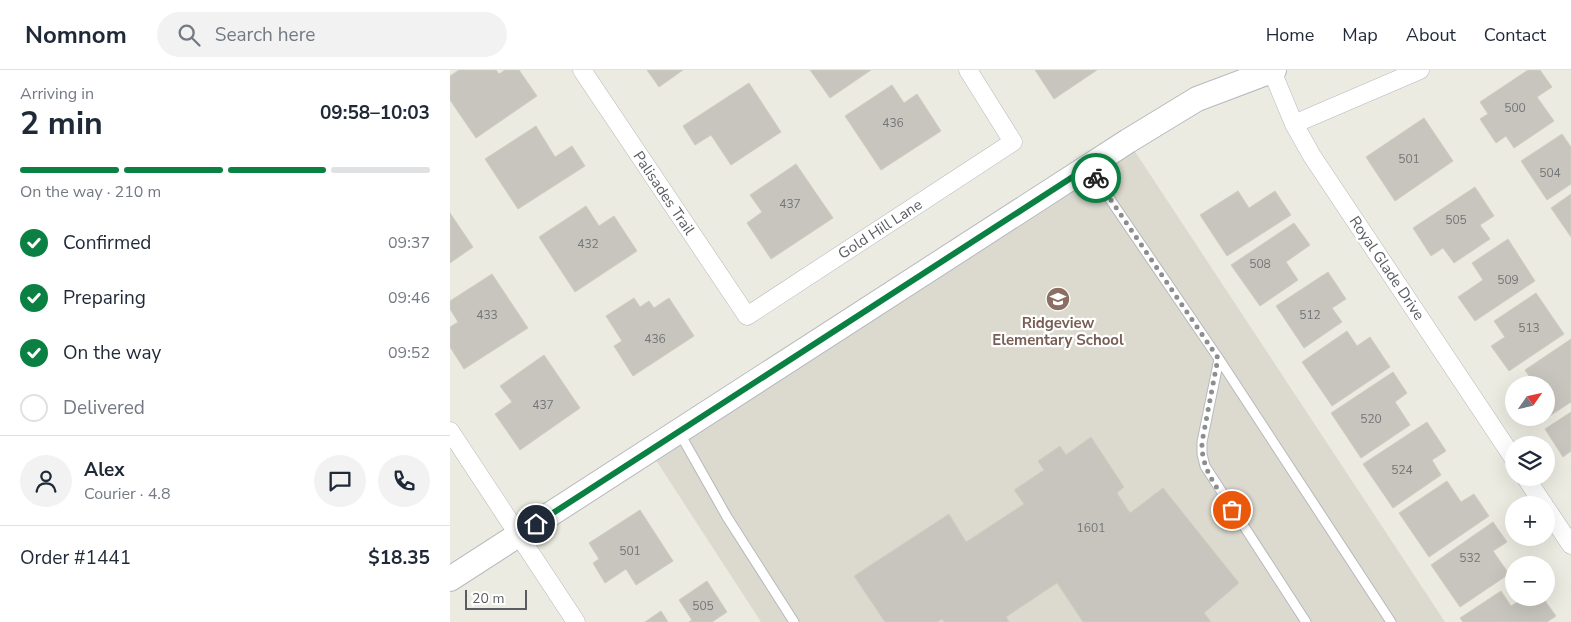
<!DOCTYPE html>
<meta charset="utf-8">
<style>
body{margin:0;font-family:"Nunito Sans",sans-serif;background:#f2f2f3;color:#1f2937;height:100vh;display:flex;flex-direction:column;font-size:19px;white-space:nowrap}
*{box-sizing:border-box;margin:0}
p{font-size:16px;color:#747a83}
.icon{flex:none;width:28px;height:28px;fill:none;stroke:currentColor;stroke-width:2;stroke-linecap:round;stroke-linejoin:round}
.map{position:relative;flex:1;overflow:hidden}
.sheet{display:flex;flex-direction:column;background:#fff;width:450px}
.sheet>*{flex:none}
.needle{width:32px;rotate:56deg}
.tools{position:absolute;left:1055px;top:306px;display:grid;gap:10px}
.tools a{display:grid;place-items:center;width:50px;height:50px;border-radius:50%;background:#fff;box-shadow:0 5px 20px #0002;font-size:25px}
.scale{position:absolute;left:15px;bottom:12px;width:62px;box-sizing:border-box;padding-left:5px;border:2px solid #595c61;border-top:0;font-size:14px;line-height:18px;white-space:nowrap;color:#595c61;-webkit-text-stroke:4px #fff;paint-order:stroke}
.pin{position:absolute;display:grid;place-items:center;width:42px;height:42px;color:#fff;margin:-21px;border:2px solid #fff;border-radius:50%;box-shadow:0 1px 5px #0007}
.courier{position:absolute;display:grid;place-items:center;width:50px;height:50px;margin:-25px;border:4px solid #0b8043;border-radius:50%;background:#fff;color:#222;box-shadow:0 1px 6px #0007}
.overview em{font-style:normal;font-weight:700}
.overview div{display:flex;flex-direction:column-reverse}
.overview{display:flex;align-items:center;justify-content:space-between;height:85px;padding:0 20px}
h1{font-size:32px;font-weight:700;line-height:38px}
.bar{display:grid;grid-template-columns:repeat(4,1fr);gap:8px 5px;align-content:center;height:60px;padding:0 20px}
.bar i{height:6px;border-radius:4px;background:#e0e1e3}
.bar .current{background:#0b8043}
.bar p{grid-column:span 4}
.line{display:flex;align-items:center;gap:12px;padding:0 20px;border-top:1px solid #e0e1e3}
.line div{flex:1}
.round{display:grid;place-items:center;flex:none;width:52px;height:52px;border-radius:26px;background:#f2f2f3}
ol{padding:0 20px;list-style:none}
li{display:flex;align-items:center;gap:15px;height:55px}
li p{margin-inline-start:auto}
li .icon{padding:5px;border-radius:50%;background:#0b8043;color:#fff;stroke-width:4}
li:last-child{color:#747a83}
li i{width:28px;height:28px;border:2px solid #e0e1e3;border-radius:50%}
header{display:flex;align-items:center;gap:30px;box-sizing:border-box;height:70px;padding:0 25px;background:#fff;border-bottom:1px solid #e0e1e3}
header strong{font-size:24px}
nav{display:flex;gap:28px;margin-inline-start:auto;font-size:18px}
.search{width:350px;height:45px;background:#f2f2f3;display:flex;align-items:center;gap:12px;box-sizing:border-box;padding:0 18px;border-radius:28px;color:#747a83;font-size:19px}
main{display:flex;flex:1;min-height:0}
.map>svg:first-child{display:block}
</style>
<header>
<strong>Nomnom</strong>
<div class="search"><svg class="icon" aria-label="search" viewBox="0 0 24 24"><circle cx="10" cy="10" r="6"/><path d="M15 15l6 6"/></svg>Search here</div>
<nav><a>Home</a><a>Map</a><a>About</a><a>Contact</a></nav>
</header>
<main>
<section class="sheet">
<div class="overview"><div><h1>2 min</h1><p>Arriving in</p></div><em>09:58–10:03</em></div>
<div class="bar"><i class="current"></i><i class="current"></i><i class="current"></i><i></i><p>On the way · 210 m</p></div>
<ol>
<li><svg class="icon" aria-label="check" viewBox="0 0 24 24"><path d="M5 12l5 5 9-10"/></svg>Confirmed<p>09:37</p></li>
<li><svg class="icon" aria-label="check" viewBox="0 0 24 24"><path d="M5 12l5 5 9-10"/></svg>Preparing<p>09:46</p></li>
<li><svg class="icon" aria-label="check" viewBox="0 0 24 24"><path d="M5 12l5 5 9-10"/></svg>On the way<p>09:52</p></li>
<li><i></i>Delivered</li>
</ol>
<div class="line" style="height:90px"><a class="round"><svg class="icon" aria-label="person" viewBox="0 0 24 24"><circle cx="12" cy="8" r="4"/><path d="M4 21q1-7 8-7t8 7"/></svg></a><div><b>Alex</b><p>Courier · 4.8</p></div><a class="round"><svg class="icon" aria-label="chat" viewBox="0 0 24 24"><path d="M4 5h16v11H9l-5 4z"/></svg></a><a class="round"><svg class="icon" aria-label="phone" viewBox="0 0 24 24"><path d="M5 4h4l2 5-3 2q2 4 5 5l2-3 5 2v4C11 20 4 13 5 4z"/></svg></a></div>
<div class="line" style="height:65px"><div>Order #1441</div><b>$18.35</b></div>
</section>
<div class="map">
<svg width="1121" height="552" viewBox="0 0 1121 552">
<rect width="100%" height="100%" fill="#ecebe1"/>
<!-- education -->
<path fill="#dcdacf" d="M 678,71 L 995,552 L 311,552 L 200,381 Z"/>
<!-- building -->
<path fill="#c7c5be" stroke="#d0cdbf" d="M 9,0 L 46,0 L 49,4 L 55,0 L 69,0 L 87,26 L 26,68 L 0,30 L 0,6 Z
M 197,0 L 233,0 L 209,17 Z
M 360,0 L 421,0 L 380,28 Z
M 585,0 L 647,0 L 604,29 Z
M 1078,0 L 1090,0 L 1102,17 L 1087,27 L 1104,51 L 1064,78 L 1056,66 L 1046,73 L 1030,49 L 1038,44 L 1030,32 Z
M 299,13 L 331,62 L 281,95 L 261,65 L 245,75 L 233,56 Z
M 442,15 L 454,33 L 467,24 L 491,61 L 431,100 L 395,46 Z
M 974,48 L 1003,91 L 945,131 L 916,87 Z
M 86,56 L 105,87 L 122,76 L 135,96 L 68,139 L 35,89 Z
M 1112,64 L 1121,77 L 1121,114 L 1097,130 L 1071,91 Z
M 346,94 L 383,148 L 321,189 L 297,153 L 312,142 L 300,125 Z
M 1025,117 L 1044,146 L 1030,155 L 1040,169 L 1004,193 L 993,178 L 981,186 L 963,158 Z
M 788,121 L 799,138 L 825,121 L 841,145 L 777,186 L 750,145 Z
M 1121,124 L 1121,167 L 1101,138 Z
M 136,136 L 149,156 L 164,146 L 187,181 L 125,222 L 89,167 Z
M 0,143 L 23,177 L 0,193 Z
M 844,153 L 860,175 L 836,192 L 848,210 L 810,236 L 781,195 Z
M 1058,169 L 1085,211 L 1025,251 L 1008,227 L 1033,210 L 1022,193 Z
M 878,202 L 896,229 L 882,238 L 892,252 L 854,278 L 826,236 Z
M 42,204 L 78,258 L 14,299 L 0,277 L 0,257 L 8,252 L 0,239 L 0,231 Z
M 1086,223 L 1114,264 L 1059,301 L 1041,276 L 1055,267 L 1044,251 Z
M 184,228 L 190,237 L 199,231 L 204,238 L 219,228 L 244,266 L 183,306 L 164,276 L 172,271 L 156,246 Z
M 897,261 L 907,276 L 920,267 L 940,297 L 882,336 L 852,292 Z
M 1121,269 L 1121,332 L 1092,351 L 1089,348 L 1096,348 L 1096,315 L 1085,315 L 1075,300 Z
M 94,285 L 130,338 L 70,380 L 45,344 L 62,332 L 50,316 Z
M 943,302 L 957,323 L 945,332 L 960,355 L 911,388 L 881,343 Z
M 1121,342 L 1121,381 L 1113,387 L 1095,359 Z
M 977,352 L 996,381 L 982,390 L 991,405 L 943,438 L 913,394 Z
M 641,367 L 674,417 L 667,423 L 680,443 L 713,418 L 789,513 L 754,543 L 761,552 L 633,552 L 607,513 L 556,547 L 559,552 L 494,552 L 492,549 L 487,552 L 435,552 L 404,506 L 499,444 L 516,472 L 574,434 L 564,420 L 594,400 L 588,391 L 610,376 L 616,385 Z
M 997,411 L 1011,432 L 1024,424 L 1039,446 L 979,487 L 949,443 Z
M 190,440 L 223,491 L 186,515 L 176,499 L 155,513 L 143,493 L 149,489 L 139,473 Z
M 1043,452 L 1057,472 L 1043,481 L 1059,504 L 1010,537 L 981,495 Z
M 257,511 L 277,542 L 262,552 L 239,552 L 242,550 L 229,530 Z
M 1051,521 L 1061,536 L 1074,528 L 1093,528 L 1106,546 L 1097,552 L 1013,552 L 1010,548 Z
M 211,541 L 218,552 L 195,552 Z"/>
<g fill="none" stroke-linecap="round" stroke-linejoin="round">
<!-- lane casing -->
<g stroke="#b6b8bd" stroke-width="11">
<path id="lane" d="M 638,97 L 769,289 L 941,552
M 769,289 L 752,372 L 752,384 L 755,396 L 856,552
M 229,362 L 277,447 L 344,552"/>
</g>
<!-- street casing -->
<g stroke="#b6b8bd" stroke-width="19">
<path id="street" d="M 132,0 L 297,246 L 563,72 L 518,0
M 822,1 L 844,54 L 862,86 L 1064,389
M 844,54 L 970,0
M 0,361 L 126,552
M 1076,408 L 1094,435
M 1096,438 L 1121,475"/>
</g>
<!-- secondary casing -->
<g stroke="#b6b9bf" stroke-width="26">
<path id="secondary" d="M 0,509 L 678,71 L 747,29 L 824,0"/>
</g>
<!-- lane -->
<use href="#lane" stroke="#fff" stroke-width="9"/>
<!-- street -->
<use href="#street" stroke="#fff" stroke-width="18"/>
<!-- secondary -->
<use href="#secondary" stroke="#fff" stroke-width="24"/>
</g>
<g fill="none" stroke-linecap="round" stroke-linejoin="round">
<!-- done -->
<path stroke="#8c8e8e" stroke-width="5" stroke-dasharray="0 9" d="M 646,108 L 768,288 L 752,372 C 751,400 767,417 782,440"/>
<!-- route -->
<path stroke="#0b8043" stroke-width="6" d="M 86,454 L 638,97 L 646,108"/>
</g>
<!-- icons -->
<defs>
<g id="school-disc" transform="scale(1.25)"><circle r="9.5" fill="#8d6e63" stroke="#fff"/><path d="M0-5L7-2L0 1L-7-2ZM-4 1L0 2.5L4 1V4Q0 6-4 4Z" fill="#fff"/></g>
</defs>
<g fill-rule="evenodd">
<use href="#school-disc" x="608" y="229"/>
</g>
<g text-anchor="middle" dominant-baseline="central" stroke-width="4.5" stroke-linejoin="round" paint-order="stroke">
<!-- number labels -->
<g font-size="12" fill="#747678">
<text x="1065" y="38">500</text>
<text x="443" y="53">436</text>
<text x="959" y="89">501</text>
<text x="1100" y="103">504</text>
<text x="340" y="134">437</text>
<text x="1006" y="150">505</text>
<text x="138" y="174">432</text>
<text x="810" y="194">508</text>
<text x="1058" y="210">509</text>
<text x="37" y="245">433</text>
<text x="860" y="245">512</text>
<text x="1079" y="258">513</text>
<text x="205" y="269">436</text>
<text x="93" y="335">437</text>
<text x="921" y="349">520</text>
<text x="952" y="400">524</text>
<text x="641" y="458">1601</text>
<text x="180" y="481">501</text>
<text x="1020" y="488">532</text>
<text x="253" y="536">505</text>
</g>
<!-- street labels -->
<g font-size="15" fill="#595c61" stroke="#fff">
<text transform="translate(214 123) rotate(56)">Palisades Trail</text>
<text transform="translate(430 159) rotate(-33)">Gold Hill Lane</text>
<text transform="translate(937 198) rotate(56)">Royal Glade Drive</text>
</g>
<!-- education labels -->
<g font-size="15" font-weight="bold" fill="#785e54" stroke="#fff">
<text x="608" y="253">Ridgeview<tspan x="608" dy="17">Elementary School</tspan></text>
</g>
</g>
</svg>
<div class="tools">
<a><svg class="needle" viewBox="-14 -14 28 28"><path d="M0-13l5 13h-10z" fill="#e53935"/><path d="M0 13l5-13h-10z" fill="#747a83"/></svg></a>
<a><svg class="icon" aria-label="layers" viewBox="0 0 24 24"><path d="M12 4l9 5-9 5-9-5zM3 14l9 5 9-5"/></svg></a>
<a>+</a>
<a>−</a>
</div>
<div class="scale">20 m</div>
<div class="pin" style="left:782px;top:440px;background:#ea580c"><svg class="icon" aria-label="bag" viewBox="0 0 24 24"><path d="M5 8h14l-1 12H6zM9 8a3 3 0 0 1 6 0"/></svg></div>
<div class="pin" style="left:86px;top:454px;background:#1f2937"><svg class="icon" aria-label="home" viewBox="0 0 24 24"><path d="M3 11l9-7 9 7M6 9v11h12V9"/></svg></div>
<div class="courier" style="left:646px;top:108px"><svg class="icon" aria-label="bike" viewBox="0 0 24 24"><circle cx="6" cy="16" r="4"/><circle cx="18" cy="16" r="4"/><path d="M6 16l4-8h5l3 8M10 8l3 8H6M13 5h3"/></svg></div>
</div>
</main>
